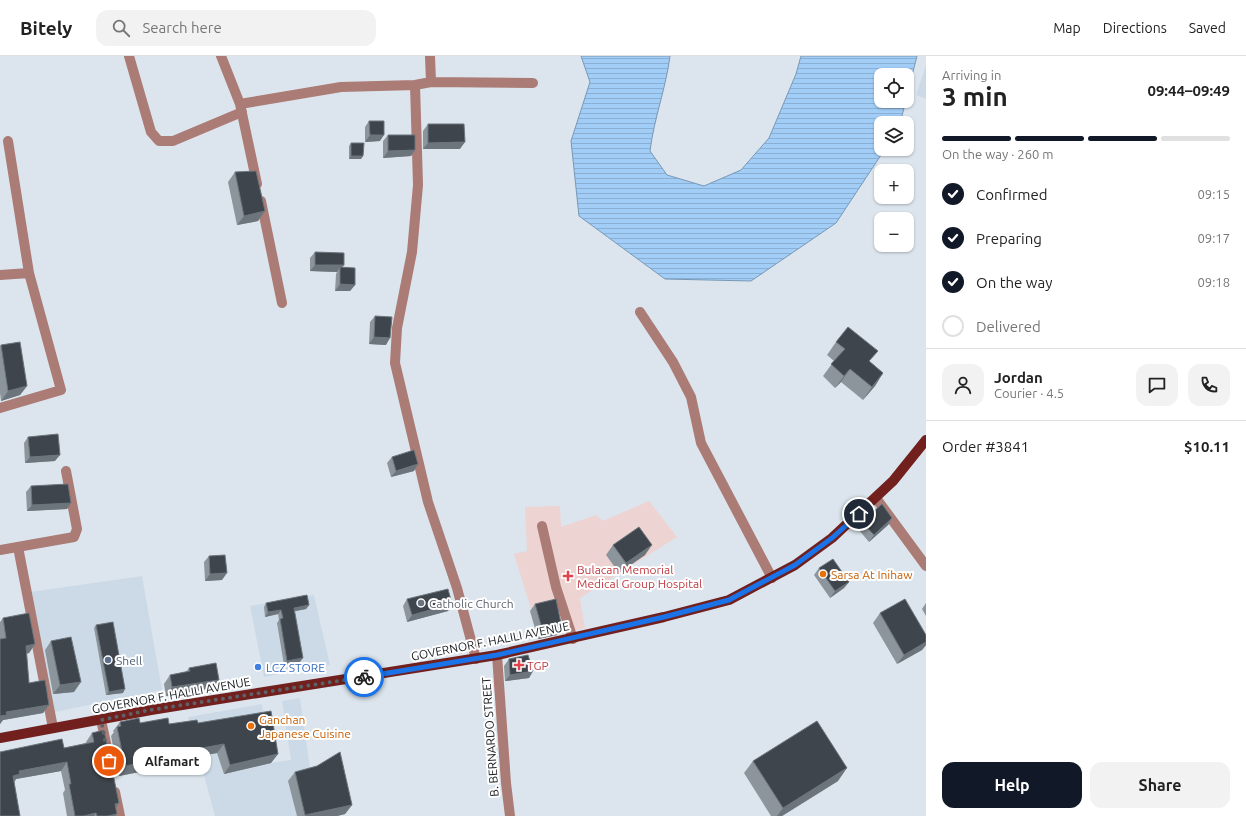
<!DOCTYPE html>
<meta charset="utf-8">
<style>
body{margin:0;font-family:Ubuntu,sans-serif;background:#f2f2f2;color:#222;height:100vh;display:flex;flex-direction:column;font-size:15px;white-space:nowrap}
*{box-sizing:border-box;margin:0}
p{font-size:13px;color:#767676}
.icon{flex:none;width:22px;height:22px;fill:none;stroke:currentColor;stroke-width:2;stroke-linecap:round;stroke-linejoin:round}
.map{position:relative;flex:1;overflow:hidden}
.side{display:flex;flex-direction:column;background:#fff;width:320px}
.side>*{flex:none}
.fabs{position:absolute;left:874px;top:12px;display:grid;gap:8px}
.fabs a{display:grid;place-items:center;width:40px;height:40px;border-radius:8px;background:#fff;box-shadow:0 1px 3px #0004;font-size:20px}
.pin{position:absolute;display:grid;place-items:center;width:34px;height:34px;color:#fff;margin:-17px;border:2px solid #fff;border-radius:50%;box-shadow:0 1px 4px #0007}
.courier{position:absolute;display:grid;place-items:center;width:40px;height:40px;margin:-20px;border:3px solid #1a73e8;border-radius:50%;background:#fff;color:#222;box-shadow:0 1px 5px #0007}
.bubble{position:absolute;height:28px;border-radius:12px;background:#fff;box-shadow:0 1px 3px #0004;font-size:13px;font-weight:600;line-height:28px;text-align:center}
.head em{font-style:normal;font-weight:600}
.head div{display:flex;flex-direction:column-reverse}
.head{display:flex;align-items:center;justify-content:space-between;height:68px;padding:0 16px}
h1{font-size:26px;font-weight:600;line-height:30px}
.bar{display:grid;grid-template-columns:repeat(4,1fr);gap:6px 4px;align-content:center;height:48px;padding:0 16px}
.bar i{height:5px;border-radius:3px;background:#e0e0e0}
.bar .selected{background:#111827}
.bar p{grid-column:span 4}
.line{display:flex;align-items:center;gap:10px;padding:0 16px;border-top:1px solid #e0e0e0}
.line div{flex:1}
.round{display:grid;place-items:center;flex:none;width:42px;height:42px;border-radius:12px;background:#f2f2f2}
ol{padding:0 16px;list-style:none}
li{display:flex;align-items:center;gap:12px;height:44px}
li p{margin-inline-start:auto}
li .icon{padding:4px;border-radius:50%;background:#111827;color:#fff;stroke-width:4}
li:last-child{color:#767676}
li i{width:22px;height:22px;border:2px solid #e0e0e0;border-radius:50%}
.action{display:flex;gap:8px;margin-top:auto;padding:8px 16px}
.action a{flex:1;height:46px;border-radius:12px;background:#111827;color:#fff;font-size:16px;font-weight:600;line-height:46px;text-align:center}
.action a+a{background:#f2f2f2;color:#222}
header{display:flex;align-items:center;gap:24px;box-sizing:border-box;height:56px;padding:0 20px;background:#fff;border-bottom:1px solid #e0e0e0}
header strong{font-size:19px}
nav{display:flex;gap:22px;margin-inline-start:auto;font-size:14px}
.search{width:280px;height:36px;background:#f2f2f2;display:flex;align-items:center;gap:10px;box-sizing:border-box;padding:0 14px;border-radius:12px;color:#767676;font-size:15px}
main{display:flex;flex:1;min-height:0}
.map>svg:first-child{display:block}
</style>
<header>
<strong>Bitely</strong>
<div class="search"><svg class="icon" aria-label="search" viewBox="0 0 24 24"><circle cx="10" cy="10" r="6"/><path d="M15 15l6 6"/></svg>Search here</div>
<nav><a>Map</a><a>Directions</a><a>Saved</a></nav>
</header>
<main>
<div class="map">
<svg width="926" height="760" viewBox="0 0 926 760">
<defs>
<pattern id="water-rules" width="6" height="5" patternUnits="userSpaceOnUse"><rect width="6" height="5" fill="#a1cdf7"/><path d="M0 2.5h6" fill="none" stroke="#8aafd3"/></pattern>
</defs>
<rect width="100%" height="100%" fill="#dce5ed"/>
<!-- built -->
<path fill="#ccdae8" d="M 926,9 L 926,43 L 916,39 Z
M 142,520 L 162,634 L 55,656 L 30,536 Z
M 314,539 L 330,609 L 264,621 L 250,550 Z
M 300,642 L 311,719 L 333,706 L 345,758 L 337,760 L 215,760 L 188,661 L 262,648 L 271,707 L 291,704 L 282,645 Z"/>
<!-- medical -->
<path fill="#edd3d1" d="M 649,445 L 677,481 L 580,542 L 585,572 L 557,579 L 551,549 L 531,553 L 514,498 L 527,495 L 525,451 L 560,450 L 561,471 L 596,459 L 603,465 Z"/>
<!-- water -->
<path fill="url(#water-rules)" stroke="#7898b6" d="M 581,0 L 670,0 C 666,32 654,62 650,95 L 667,119 L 704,130 L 741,114 L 769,82 L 796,18 L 801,0 L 917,0 L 907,39 L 907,19 L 881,19 L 881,45 L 906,45 L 900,67 L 881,67 L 881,93 L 885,93 L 836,167 L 751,225 L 665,223 L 579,160 L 571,85 L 590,26 Z"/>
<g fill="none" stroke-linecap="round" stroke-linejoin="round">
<!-- minor -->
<path stroke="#ab7b75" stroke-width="10" d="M 129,0 L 151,76 L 159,85 L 173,85 L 242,56
M 221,0 L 240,48 L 257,128
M 430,0 L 431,26
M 415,29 L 418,129 L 412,196 L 397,272 L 395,307 L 428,446 L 457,532 L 476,603
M 240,48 L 341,31 L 415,29 L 431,26 L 533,27
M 261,145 L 282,247
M 0,219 L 29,217
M 640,256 L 673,306 L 691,341 L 701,387 L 772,522
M 0,352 L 61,334 L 29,217 L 8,85
M 876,442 L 926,510
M 542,470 L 556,531 L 573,583
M 18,491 L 53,672
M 0,494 L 74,481 L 77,473 L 66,415
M 497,599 L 506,727 L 510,760
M 101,664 L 106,687
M 115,736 L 120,760"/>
<!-- major -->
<path stroke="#71201d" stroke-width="10" d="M 0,682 L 151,654 L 497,599 L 664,561 L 729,544 L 795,509 L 832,482 L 893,425 L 926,384"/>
</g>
<!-- wall -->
<path fill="#8d959c" d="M 369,65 L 380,85 L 365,86 L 365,71 Z
M 428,68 L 460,93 L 423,93 L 423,75 Z
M 388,79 L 415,94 L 411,100 L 383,102 L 383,85 Z
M 351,87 L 363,100 L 361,103 L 349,103 L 349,90 Z
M 235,116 L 265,155 L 258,165 L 237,169 L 228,126 Z
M 315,196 L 342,211 L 355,229 L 350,235 L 335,235 L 336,218 L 337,216 L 310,215 L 310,202 Z
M 375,260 L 386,289 L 369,288 L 370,266 Z
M 836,286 L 870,306 L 883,317 L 875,330 L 863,344 L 841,326 L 835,332 L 823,320 L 834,305 L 827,299 Z
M 1,289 L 27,330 L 20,339 L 1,345 L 0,337 L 0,290 Z
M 28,381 L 55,405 L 25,407 L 24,387 Z
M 392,401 L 414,415 L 391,421 L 387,407 Z
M 31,430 L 71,447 L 67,453 L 27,455 L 26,436 Z
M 892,462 L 888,469 L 869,486 L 858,473 L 862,466 Z
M 613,489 L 645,499 L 619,517 L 606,499 Z
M 209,500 L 222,524 L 205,525 L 204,506 Z
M 819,512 L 849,526 L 844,532 L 830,542 L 814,519 Z
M 407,543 L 452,548 L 448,555 L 407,566 L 403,550 Z
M 266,547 L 309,549 L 306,553 L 294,555 L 300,606 L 284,609 L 277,567 L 279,564 L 278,558 L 265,561 L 264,551 Z
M 926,547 L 926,560 L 922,553 Z
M 535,548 L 557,579 L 538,583 L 530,555 Z
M 880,557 L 926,579 L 926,589 L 922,594 L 897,608 L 873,567 Z
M 3,562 L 35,588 L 29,597 L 26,598 L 29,627 L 49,649 L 43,657 L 3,664 L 0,668 L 0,566 Z
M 96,569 L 123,637 L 106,639 L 94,572 Z
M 51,585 L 74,636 L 53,638 L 45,594 Z
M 509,603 L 533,615 L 529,622 L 505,625 L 504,610 Z
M 189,612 L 213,632 L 166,640 L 164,628 L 170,619 L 186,616 Z
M 120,666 L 140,667 L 169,668 L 198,667 L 278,698 L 271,707 L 224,718 L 217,697 L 178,704 L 175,709 L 119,720 L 111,680 L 114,676 L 113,675 Z
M 92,677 L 115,752 L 117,758 L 115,760 L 67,760 L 63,737 L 65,734 L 61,715 L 16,723 L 14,727 L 0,696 L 64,692 L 86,687 L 86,686 Z
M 753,705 L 838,725 L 782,760 L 771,760 L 744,717 Z
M 295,716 L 352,749 L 345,758 L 337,760 L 297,760 L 288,725 Z"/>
<!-- shaded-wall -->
<path fill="#6d757c" d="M 370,79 L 384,79 L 380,85 L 365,86 Z
M 465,86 L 460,93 L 423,93 L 428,87 Z
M 415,94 L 411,100 L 383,102 L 388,95 Z
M 351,100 L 363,100 L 361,103 L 349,103 Z
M 265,155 L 258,165 L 237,169 L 244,160 Z
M 315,209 L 344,209 L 340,214 L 340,211 L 337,216 L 310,215 Z
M 340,228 L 355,229 L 350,235 L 335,235 Z
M 374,281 L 390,282 L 386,289 L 369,288 Z
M 850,313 L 841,326 L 835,332 L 844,320 Z
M 883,317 L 875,330 L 863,344 L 872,331 Z
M 27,330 L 20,339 L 1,345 L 8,335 Z
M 60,399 L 55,405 L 25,407 L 30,401 Z
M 418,408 L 414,415 L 391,421 L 396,415 Z
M 71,447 L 67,453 L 27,455 L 32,449 Z
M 892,462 L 888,469 L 869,486 L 874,479 Z
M 652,489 L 645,499 L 619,517 L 626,507 Z
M 227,517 L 222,524 L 205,525 L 210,518 Z
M 849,526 L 844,532 L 830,542 L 835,535 Z
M 452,548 L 448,555 L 407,566 L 412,559 Z
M 309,549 L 306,553 L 291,556 L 294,552 Z
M 281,554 L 278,558 L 265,561 L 268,556 Z
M 562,572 L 557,579 L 538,583 L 543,576 Z
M 926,586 L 926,589 L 922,594 L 897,608 L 904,599 Z
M 35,588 L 29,597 L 20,599 L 26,590 Z
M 303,602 L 300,606 L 284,609 L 287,605 Z
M 533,615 L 529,622 L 505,625 L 510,619 Z
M 219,624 L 213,632 L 166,640 L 172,631 Z
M 81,626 L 74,636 L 53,638 L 60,629 Z
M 125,633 L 123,637 L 106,639 L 109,636 Z
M 49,649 L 43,657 L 3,664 L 0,668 L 0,660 L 6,656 Z
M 224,688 L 217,697 L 178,704 L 175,709 L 119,720 L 125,710 L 180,696 Z
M 278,698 L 271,707 L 224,718 L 230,709 Z
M 67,706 L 61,715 L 16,723 L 13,727 L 13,720 L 19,715 Z
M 847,712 L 838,725 L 782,760 L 777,760 L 783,752 Z
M 119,747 L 113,756 L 115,748 Z
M 352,749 L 345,758 L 337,760 L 305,760 L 305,759 Z
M 96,757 L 94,760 L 83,760 Z
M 117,758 L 115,760 L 107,760 Z"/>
<!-- building -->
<path fill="#3e454c" stroke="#6d757c" d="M 369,65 L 384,65 L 384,79 L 370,79 Z
M 428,68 L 464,68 L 465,86 L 428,87 Z
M 388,79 L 415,79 L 415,94 L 388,95 Z
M 351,87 L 364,87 L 363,100 L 351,100 Z
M 256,115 L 265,155 L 244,160 L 235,116 Z
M 315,196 L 344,197 L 344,209 L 315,209 Z
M 340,211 L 355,212 L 355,229 L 340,228 Z
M 375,260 L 392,261 L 390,282 L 374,281 Z
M 848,271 L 878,295 L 869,305 L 883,317 L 872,331 L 850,313 L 844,320 L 831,308 L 845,293 L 836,286 Z
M 20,286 L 27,330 L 8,335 L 1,289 Z
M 58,378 L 60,399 L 30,401 L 28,381 Z
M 414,394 L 418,408 L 396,415 L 392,401 Z
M 68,428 L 71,447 L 32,449 L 31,430 Z
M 882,448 L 892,462 L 874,479 L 862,466 Z
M 639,471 L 652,489 L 626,507 L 613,489 Z
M 225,499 L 227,517 L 210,518 L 209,500 Z
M 833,503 L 849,526 L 835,535 L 819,512 Z
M 448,533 L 452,548 L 412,559 L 407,543 Z
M 307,539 L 309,549 L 294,552 L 303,602 L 287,605 L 280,563 L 283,562 L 281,554 L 268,556 L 266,547 Z
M 556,543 L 562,572 L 543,576 L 535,548 Z
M 905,543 L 926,579 L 926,586 L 904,599 L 880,557 Z
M 29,557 L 35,588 L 26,590 L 29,627 L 45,624 L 49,649 L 6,656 L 7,659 L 0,660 L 0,583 L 6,582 L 3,562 Z
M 113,566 L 125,633 L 109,636 L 96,569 Z
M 71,581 L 81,626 L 60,629 L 51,585 Z
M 528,599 L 533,615 L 510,619 L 509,603 Z
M 216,607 L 219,624 L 172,631 L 170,619 L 190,615 L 189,612 Z
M 271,655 L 278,698 L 230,709 L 224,688 L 180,696 L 181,700 L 125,710 L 117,671 L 121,670 L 120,666 L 139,662 L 140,667 L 168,662 L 169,668 L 197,664 L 198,667 Z
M 817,665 L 847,712 L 783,752 L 753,705 Z
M 104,674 L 119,747 L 115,748 L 117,758 L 107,760 L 97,760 L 96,757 L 83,760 L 75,760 L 69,728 L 71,728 L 67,706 L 19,715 L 20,718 L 13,720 L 20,760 L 0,760 L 0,696 L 62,683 L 64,692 L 94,686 L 92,677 Z
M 340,696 L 352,749 L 305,759 L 295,716 L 317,710 Z"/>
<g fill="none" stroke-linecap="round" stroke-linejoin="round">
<!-- done -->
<path stroke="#5d6267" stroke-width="4" stroke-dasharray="0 7.2" d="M 109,705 L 101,664 L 150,654 L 364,621"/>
<!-- route -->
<path stroke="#1a73e8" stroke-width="5" d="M 364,621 L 497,599 L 664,561 L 729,544 L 795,509 L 832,482 L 859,458"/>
</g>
<!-- markers -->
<g fill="#e8710a" stroke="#fff" stroke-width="1.5">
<circle cx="823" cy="518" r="4"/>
<circle cx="251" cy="670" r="4"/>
</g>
<g fill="#e0444e" stroke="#fff" stroke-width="1.5">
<path d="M566 514h4v4h4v4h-4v4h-4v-4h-4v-4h4z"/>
<path d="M517 603h4v4h4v4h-4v4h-4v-4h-4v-4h4z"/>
</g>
<circle fill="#6b7280" stroke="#fff" stroke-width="1.5" cx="421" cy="547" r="4"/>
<circle fill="#5c6f8a" stroke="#fff" stroke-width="1.5" cx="108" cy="604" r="4"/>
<circle fill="#3f7fe0" stroke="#fff" stroke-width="1.5" cx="258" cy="611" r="4"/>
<g text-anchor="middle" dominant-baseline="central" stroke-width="4" stroke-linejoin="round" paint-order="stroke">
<!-- health labels -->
<g font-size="12" fill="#be3a42" stroke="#fff" text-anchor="start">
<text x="577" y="513">Bulacan Memorial<tspan x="577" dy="14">Medical Group Hospital</tspan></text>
<text x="527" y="609">TGP</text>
</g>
<!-- food labels -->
<g font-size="12" fill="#c56008" stroke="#fff" text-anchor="start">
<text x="831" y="518">Sarsa At Inihaw</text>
<text x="259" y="663">Ganchan<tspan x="259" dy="14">Japanese Cuisine</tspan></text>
</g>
<!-- worship labels -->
<g font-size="12" fill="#5b616d" stroke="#fff" text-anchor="start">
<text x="429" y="547">Catholic Church</text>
</g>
<!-- street labels -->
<g font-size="12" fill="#191c1f" stroke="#fff">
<text transform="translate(490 585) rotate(-11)">GOVERNOR F. HALILI AVENUE</text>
<text transform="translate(171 639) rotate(-10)">GOVERNOR F. HALILI AVENUE</text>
<text transform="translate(490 681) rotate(-94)">B. BERNARDO STREET</text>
</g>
<!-- service labels -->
<g font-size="12" fill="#4e5e75" stroke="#fff" text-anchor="start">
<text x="116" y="604">Shell</text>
</g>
<!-- shop labels -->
<g font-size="12" fill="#366cbe" stroke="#fff" text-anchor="start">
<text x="266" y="611">LCZ STORE</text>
</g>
</g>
</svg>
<div class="fabs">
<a><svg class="icon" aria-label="locate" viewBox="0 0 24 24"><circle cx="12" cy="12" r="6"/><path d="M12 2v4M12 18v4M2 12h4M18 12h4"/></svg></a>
<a><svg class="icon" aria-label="layers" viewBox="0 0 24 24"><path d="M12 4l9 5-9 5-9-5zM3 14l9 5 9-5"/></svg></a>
<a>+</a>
<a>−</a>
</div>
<div class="pin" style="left:109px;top:705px;background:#ea580c"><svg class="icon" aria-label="bag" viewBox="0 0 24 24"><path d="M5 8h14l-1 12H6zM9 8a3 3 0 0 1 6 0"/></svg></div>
<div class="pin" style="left:859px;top:458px;background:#1f2937"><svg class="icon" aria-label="home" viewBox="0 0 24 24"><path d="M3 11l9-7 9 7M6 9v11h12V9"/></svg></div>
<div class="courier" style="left:364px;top:621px"><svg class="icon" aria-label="bike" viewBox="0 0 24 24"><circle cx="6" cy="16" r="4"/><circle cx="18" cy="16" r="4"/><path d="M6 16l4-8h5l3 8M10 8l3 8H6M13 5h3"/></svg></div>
<div class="bubble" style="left:133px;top:691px;width:78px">Alfamart</div>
</div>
<section class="side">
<div class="head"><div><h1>3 min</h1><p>Arriving in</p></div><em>09:44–09:49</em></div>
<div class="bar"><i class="selected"></i><i class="selected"></i><i class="selected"></i><i></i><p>On the way · 260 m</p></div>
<ol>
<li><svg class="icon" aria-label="check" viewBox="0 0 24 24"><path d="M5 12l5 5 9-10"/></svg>Confirmed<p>09:15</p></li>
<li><svg class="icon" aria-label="check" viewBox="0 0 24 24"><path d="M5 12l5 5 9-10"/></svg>Preparing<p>09:17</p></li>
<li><svg class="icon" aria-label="check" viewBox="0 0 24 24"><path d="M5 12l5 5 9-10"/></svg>On the way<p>09:18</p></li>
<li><i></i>Delivered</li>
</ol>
<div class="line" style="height:72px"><a class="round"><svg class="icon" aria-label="person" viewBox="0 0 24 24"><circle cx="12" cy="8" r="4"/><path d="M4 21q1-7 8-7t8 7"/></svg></a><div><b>Jordan</b><p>Courier · 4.5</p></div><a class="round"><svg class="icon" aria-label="chat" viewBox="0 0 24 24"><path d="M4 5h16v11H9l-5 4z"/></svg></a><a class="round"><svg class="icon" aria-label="phone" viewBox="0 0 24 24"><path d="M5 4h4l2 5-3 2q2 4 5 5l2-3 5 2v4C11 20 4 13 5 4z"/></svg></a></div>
<div class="line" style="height:52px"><div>Order #3841</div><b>$10.11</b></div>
<div class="action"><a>Help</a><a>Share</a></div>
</section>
</main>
